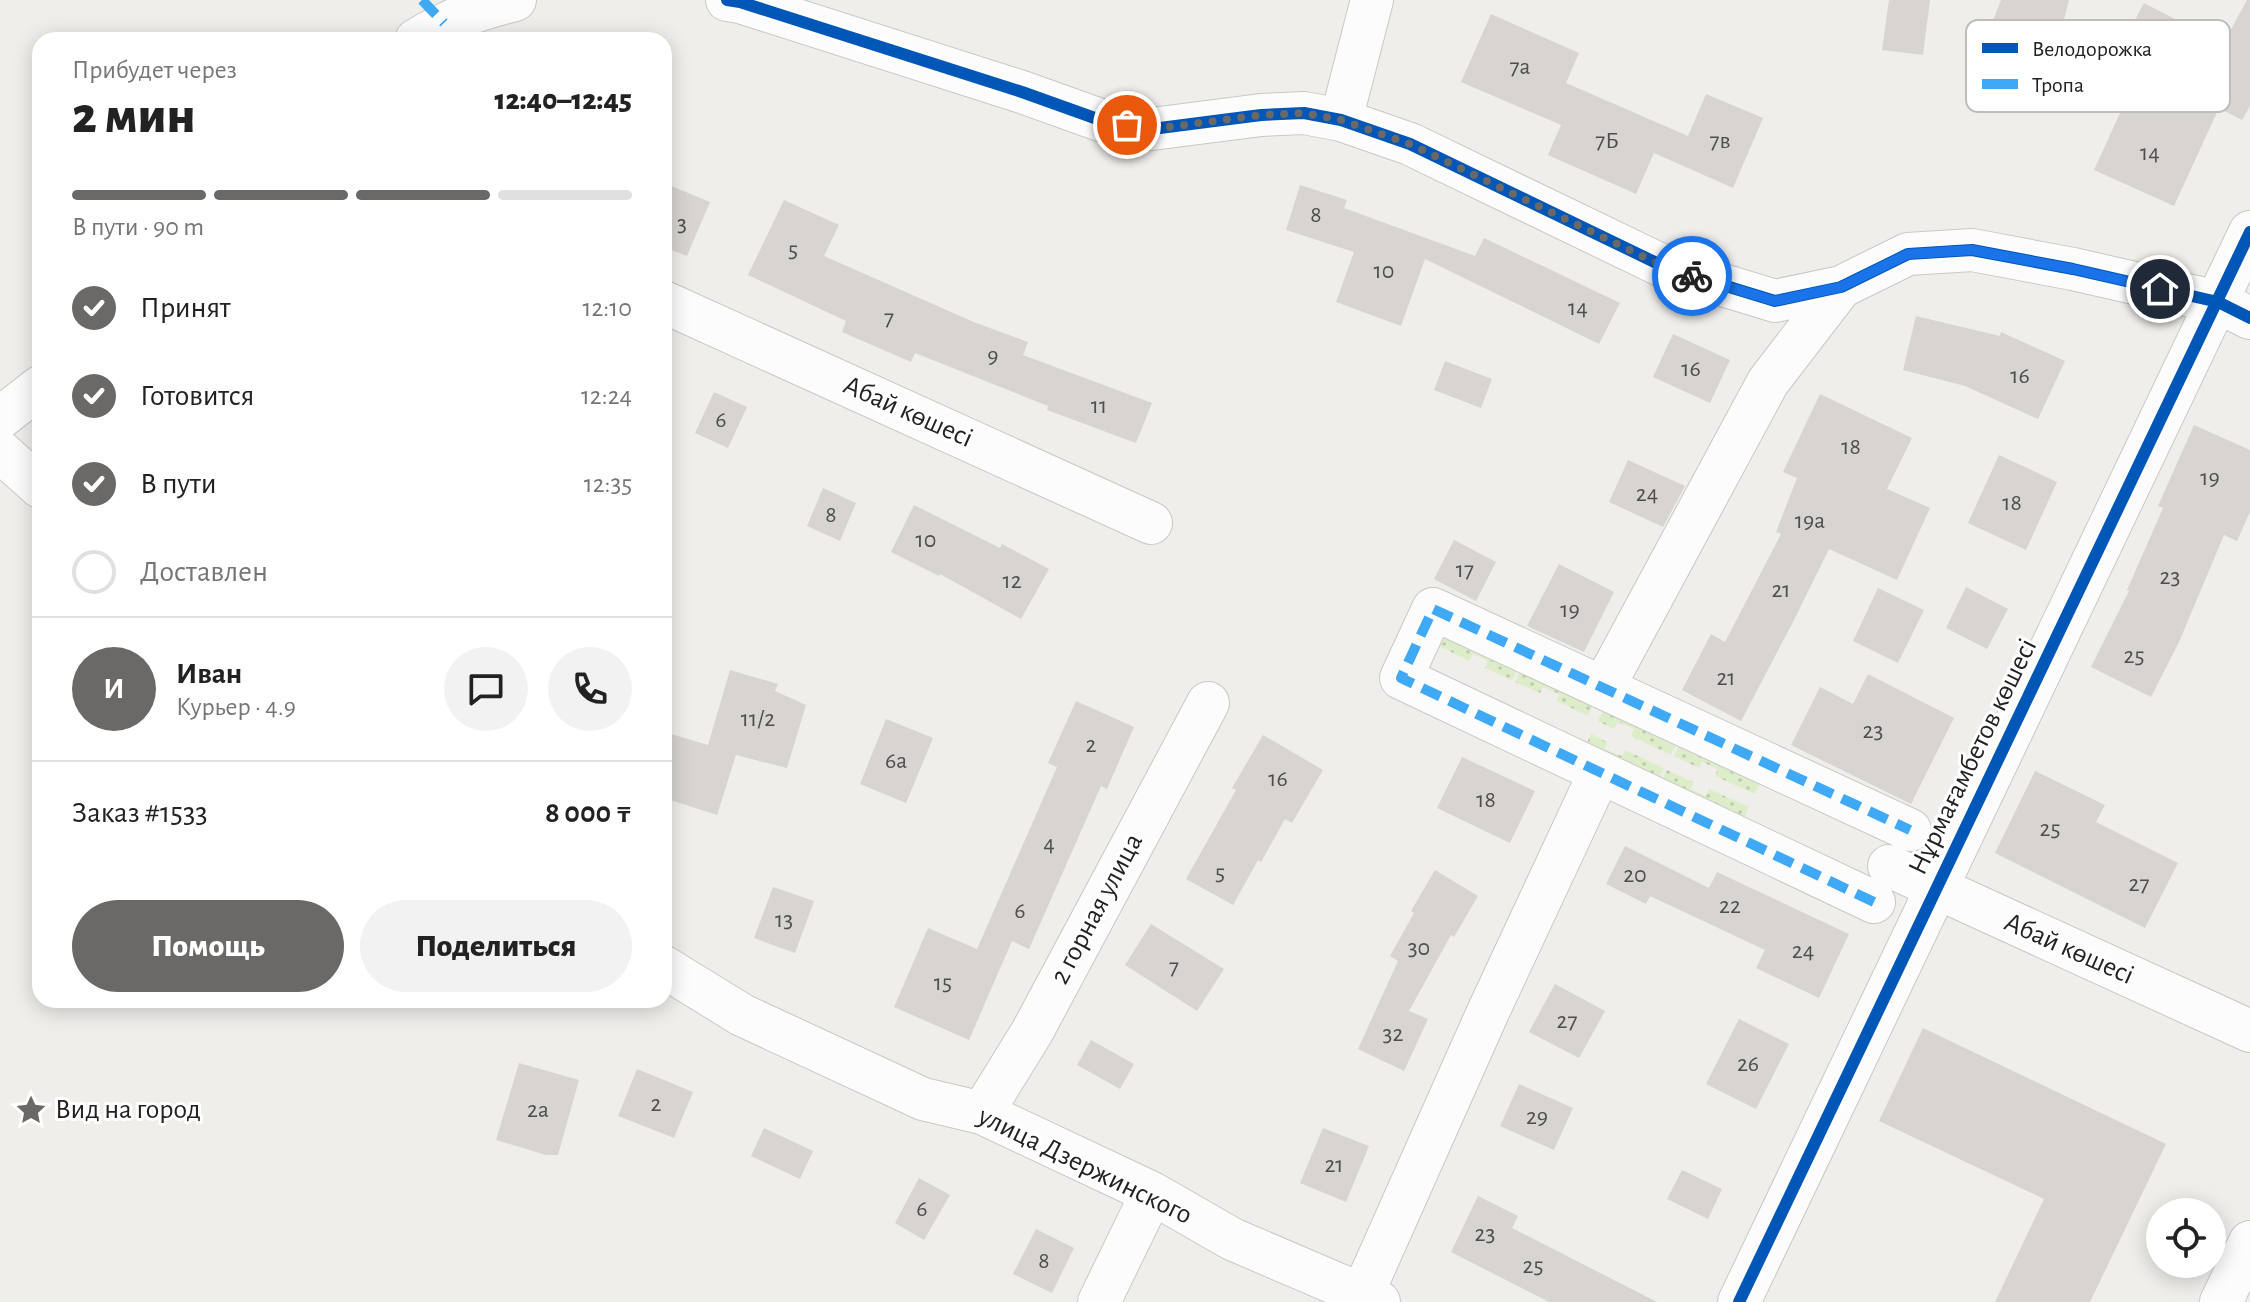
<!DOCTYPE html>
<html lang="ru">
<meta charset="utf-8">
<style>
body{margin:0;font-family:"Alegreya Sans",sans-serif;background:#f2f2f2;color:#222;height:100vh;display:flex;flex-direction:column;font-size:30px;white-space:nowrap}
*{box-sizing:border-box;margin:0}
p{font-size:26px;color:#767676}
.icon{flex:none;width:44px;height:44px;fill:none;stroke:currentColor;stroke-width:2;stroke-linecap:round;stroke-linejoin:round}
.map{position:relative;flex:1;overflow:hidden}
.sheet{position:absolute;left:32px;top:32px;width:640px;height:976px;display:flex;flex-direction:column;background:#fff;border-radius:24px;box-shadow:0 4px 20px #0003}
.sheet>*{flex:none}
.buttons{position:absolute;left:2146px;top:1198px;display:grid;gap:16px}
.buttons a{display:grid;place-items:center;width:80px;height:80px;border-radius:50%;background:#fff;box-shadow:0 4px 20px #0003;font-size:40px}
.pin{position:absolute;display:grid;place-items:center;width:68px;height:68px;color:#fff;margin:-34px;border:4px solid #fff;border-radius:50%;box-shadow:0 2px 8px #0007}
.courier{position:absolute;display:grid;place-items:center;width:80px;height:80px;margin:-40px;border:6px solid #1a73e8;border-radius:50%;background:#fff;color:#222;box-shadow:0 2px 10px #0007}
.overview em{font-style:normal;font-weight:800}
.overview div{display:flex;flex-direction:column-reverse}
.overview{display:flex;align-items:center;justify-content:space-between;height:136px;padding:0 40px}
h1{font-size:52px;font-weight:800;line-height:60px}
.bar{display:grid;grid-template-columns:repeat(4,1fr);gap:12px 8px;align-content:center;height:96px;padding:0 40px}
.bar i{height:10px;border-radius:6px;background:#e0e0e0}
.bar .selected{background:#6a6968}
.bar p{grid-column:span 4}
.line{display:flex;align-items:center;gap:20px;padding:0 40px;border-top:2px solid #e0e0e0}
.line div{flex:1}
.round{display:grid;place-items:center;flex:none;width:84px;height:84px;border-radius:42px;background:#f2f2f2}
ol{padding:0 40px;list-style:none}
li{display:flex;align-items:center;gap:24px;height:88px}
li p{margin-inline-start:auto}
li .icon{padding:8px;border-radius:50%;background:#6a6968;color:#fff;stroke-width:4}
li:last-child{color:#767676}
li i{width:44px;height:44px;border:4px solid #e0e0e0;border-radius:50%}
.button{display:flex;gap:16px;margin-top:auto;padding:16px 40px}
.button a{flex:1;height:92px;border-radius:48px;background:#6a6968;color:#fff;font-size:32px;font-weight:800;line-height:92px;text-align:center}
.button a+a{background:#f2f2f2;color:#222}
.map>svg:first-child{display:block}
</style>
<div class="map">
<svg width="2250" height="1302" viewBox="0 0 2250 1302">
<defs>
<pattern id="grass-dots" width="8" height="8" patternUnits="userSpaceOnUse" patternTransform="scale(2)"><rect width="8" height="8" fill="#ddedc9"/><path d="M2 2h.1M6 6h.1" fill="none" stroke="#bdcbac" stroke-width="1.8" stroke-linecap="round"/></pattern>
</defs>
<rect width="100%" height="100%" fill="#f0eeeb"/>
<!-- grass -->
<path fill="url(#grass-dots)" d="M 1448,627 L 1521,661 L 1512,680 L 1485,668 L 1488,661 L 1473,654 L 1469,661 L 1439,646 Z
M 1524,663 L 1597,697 L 1588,716 L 1557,701 L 1559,694 L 1543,687 L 1540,693 L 1515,682 Z
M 1607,701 L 1680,736 L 1671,755 L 1631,736 L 1634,729 L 1618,722 L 1614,729 L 1598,721 Z
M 1591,734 L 1607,742 L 1605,749 L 1622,756 L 1625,750 L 1664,768 L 1655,787 L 1582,753 Z
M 1683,737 L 1763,775 L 1755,794 L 1715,776 L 1718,769 L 1702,762 L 1699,768 L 1674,756 Z
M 1667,770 L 1693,782 L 1691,789 L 1706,796 L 1709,789 L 1749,807 L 1740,827 L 1658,789 Z"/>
<!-- building -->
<path fill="#d7d4d1" d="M 1889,0 L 1930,0 L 1923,55 L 1882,50 Z
M 2001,0 L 2069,0 L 2058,44 L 2059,45 L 2037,103 L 1971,77 Z
M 2247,0 L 2250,0 L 2250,106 L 2242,120 L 2219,108 L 2174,206 L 2094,170 L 2141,67 L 2117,54 L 2144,3 L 2223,44 Z
M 1491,14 L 1579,53 L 1566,83 L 1688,136 L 1706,94 L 1763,118 L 1733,188 L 1654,153 L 1636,194 L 1548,155 L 1561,125 L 1461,82 Z
M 664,183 L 710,202 L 687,256 L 664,247 Z
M 1300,185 L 1347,200 L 1344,208 L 1475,256 L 1484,238 L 1620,303 L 1599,344 L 1425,259 L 1401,326 L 1336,302 L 1354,252 L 1286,230 Z
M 784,200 L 839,225 L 824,256 L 976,323 L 1028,342 L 1023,355 L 1152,403 L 1136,443 L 1047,410 L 1048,406 L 915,353 L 911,362 L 842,332 L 846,321 L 748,275 Z
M 1916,316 L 2000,336 L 2001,332 L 2065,361 L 2038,419 L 1965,386 L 1903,370 Z
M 1673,334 L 1730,360 L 1710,403 L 1653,377 Z
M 1445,361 L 1492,379 L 1481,408 L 1434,390 Z
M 714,392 L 747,407 L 728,448 L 695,433 Z
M 1820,394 L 1912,438 L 1887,489 L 1930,508 L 1897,580 L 1829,549 L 1793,622 L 1741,721 L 1682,690 L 1711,634 L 1725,642 L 1781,534 L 1776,532 L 1797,478 L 1783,472 Z
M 2194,425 L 2250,450 L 2250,512 L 2237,541 L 2224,535 L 2179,642 L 2151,697 L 2091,667 L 2129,591 L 2127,590 L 2163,508 L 2158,506 Z
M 1999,455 L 2057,482 L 2026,550 L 1968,523 Z
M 1628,460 L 1685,486 L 1663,527 L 1609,502 Z
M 823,488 L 856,503 L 840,541 L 807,526 Z
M 914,505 L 1000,548 L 1002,544 L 1049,569 L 1021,619 L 940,574 L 939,576 L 891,552 Z
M 1454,540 L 1496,562 L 1476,601 L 1434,579 Z
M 1559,564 L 1614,592 L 1584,652 L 1527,626 Z
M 1966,587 L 2008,609 L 1987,649 L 1946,628 Z
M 1878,588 L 1924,610 L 1898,663 L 1853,641 Z
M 730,670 L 778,684 L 775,691 L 806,705 L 787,768 L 736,755 L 717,815 L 664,798 L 664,732 L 708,745 Z
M 1868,674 L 1954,718 L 1911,804 L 1791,745 L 1820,687 L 1853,704 Z
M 1076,701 L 1134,727 L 1107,789 L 1101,786 L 1029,949 L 1012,941 L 969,1040 L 894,1007 L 928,928 L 977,949 L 1057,767 L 1048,763 Z
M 886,719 L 933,738 L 906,803 L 860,784 Z
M 1263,735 L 1323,770 L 1292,823 L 1285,819 L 1261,862 L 1258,860 L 1233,905 L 1186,879 L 1236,790 L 1232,788 Z
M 1462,757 L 1535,791 L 1510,843 L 1437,808 Z
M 2035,771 L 2105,805 L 2096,822 L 2178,863 L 2145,928 L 1995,853 Z
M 1625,846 L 1709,888 L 1717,872 L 1849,934 L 1819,998 L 1756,968 L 1765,950 L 1650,896 L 1646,904 L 1606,884 Z
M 1435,870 L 1478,896 L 1454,937 L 1451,935 L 1409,1011 L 1428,1019 L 1404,1071 L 1358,1049 L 1398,961 L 1390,956 L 1414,913 L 1411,911 Z
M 773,887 L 814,901 L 795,953 L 754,938 Z
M 1151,924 L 1224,969 L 1197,1011 L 1125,965 Z
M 1555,984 L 1605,1011 L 1579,1058 L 1529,1032 Z
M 1739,1019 L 1789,1044 L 1756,1109 L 1706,1084 Z
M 1923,1028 L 2166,1144 L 2090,1302 L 1995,1302 L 2044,1199 L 1879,1121 Z
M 1091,1040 L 1134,1064 L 1120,1089 L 1077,1065 Z
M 519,1063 L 579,1080 L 558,1155 L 546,1155 L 496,1140 Z
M 637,1069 L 693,1092 L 674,1138 L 618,1116 Z
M 1519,1084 L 1573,1108 L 1554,1150 L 1500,1126 Z
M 764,1128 L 813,1151 L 800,1179 L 751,1156 Z
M 1323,1128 L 1369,1146 L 1346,1202 L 1300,1183 Z
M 1682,1170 L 1722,1189 L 1708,1219 L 1667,1199 Z
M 919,1178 L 950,1195 L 924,1240 L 895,1223 Z
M 1478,1196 L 1518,1216 L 1512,1228 L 1657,1302 L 1549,1302 L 1451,1252 Z
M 1036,1229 L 1074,1248 L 1052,1293 L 1013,1274 Z"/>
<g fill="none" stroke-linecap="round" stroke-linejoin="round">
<!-- minor casing -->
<g stroke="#c9c8c7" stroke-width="44">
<path id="minor" d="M 727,0 L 740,2 L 1022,92 L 1103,121 L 1152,129 L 1261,115 L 1304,113 L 1341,120 L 1410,144 L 1667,268 L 1775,301 L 1841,287 L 1908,254 L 1972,250 L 2073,269 L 2218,302 L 2250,318
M 416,40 C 449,20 477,9 515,0
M 1341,120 L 1372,0
M 664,302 L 1151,523
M 0,418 L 40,387
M 0,451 L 40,487
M 1603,688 L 1768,382 L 1841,287
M 1889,866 L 2250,1031
M 1874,902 L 1401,678 L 1433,609 L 1910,830
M 664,967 L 742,1015 L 923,1099 L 982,1113 L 1152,1193 L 1232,1239 L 1379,1302
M 982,1113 L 1032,1032 L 1208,703
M 1362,1295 L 1488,1012 L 1600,772
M 1099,1302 L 1152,1193
M 1739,1302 L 2250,232
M 2221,1302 L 2250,1242"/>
</g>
<!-- minor -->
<use href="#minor" stroke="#fdfcfc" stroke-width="42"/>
<!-- quiet -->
<path stroke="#3fa9f5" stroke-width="10" stroke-dasharray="20 10" stroke-linecap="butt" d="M 422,0 L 444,23
M 1874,902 L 1401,678 L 1433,609 L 1910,830"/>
<!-- cycleway casing -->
<g stroke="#fff" stroke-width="17">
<path id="cycleway" d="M 727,0 L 740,2 L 1022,92 L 1103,121 L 1152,129 L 1261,115 L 1304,113 L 1341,120 L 1410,144 L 1667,268 L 1775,301 L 1841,287 L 1908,254 L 1972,250 L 2073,269 L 2218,302 L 2250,318
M 1739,1302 L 2250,232"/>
</g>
<!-- cycleway -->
<use href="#cycleway" stroke="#0057b8" stroke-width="12"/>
</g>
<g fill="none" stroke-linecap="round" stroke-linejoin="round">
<!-- done -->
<path stroke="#6a6968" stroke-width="8" stroke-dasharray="0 14.4" d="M 1127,125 L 1152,129 L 1261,115 L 1304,113 L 1341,120 L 1410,144 L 1667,268 L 1692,276"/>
<!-- route -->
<path stroke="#1a73e8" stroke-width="10" d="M 1692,276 L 1775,301 L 1841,287 L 1908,254 L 1972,250 L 2073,269 L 2160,289"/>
</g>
<!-- icons -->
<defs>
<g id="sight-bare" transform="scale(2.4)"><path d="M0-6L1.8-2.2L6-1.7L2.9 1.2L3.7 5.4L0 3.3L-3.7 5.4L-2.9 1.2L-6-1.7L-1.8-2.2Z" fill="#6a6968" stroke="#fff" stroke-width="2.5" paint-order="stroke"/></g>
</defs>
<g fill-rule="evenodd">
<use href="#sight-bare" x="31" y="1110"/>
</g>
<g text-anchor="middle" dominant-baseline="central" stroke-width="6" stroke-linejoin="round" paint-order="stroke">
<!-- number labels -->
<g font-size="24" fill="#4f4e4e">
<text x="1520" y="67">7а</text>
<text x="1607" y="141">7Б</text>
<text x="1720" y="141">7в</text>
<text x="2150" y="153">14</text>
<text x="1316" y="215">8</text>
<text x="682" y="224">3</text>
<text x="793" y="250">5</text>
<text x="1384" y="271">10</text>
<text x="1578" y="308">14</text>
<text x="889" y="318">7</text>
<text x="993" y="356">9</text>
<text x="1691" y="369">16</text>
<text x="2020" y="376">16</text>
<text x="1099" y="406">11</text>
<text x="721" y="420">6</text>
<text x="1851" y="447">18</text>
<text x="2210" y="478">19</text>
<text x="1647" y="494">24</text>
<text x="2012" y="503">18</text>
<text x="831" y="515">8</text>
<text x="1810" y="521">19а</text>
<text x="926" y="540">10</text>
<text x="1465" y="570">17</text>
<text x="2170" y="577">23</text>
<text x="1012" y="581">12</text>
<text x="1781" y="590">21</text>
<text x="1570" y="610">19</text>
<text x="2134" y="656">25</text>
<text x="1726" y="678">21</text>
<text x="758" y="719">11/2</text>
<text x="1873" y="731">23</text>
<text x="1091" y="745">2</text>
<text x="896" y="761">6а</text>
<text x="1278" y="779">16</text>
<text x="1486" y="800">18</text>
<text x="2050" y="829">25</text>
<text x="1049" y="844">4</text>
<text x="1220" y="873">5</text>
<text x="1635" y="875">20</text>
<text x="2139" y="884">27</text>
<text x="1730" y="906">22</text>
<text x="1020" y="911">6</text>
<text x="784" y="920">13</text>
<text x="1419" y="948">30</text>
<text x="1803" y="951">24</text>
<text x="1174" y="967">7</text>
<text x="943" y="983">15</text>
<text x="1567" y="1021">27</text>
<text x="1393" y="1034">32</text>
<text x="1748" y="1064">26</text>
<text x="656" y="1104">2</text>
<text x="538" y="1110">2а</text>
<text x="1537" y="1117">29</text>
<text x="1334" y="1165">21</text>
<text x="922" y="1209">6</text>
<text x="1485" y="1234">23</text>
<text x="1044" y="1261">8</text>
<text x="1533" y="1266">25</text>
</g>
<!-- street labels -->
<g font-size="28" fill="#222" stroke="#fff">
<text transform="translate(908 412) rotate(24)">Абай көшесі</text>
<text transform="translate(1973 757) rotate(-64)">Нұрмағамбетов көшесі</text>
<text transform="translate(1097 909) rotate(-62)">2 горная улица</text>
<text transform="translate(2069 949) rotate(24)">Абай көшесі</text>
<text transform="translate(1085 1166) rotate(26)">улица Дзержинского</text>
</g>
<!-- poi labels -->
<g font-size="28" fill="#222" stroke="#fff" text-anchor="start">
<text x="55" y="1110">Вид на город</text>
</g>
</g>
<!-- legend -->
<rect x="1966" y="20" width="264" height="92" rx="12" fill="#fff" stroke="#bdbdbd" stroke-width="2"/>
<rect x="1982" y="43" width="36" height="10" fill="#0057b8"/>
<rect x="1982" y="79" width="36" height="10" fill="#3fa9f5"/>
<g font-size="22" fill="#222">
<text x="2032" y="56">Велодорожка</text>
<text x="2032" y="92">Тропа</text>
</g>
</svg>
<div class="buttons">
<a><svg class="icon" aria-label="locate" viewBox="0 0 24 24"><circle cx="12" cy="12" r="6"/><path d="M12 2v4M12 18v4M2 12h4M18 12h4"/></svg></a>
</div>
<div class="pin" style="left:1127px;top:125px;background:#ea580c"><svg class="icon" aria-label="bag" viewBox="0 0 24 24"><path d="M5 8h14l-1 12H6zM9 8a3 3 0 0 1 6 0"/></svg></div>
<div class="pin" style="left:2160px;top:289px;background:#1f2937"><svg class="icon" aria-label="home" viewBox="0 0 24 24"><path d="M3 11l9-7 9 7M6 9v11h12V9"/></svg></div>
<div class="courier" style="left:1692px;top:276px"><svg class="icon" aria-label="bike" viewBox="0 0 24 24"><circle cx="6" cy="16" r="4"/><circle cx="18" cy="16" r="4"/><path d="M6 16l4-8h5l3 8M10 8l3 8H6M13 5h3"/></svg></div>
<section class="sheet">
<div class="overview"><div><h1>2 мин</h1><p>Прибудет через</p></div><em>12:40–12:45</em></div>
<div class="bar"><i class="selected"></i><i class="selected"></i><i class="selected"></i><i></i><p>В пути · 90 m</p></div>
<ol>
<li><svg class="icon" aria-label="check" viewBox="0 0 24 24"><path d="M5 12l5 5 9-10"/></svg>Принят<p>12:10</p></li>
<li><svg class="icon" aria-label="check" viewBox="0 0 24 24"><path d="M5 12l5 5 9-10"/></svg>Готовится<p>12:24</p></li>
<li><svg class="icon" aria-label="check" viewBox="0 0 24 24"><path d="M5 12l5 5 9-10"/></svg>В пути<p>12:35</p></li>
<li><i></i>Доставлен</li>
</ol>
<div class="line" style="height:144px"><b class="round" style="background:#6a6968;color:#fff">И</b><div><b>Иван</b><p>Курьер · 4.9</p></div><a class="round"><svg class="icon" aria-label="chat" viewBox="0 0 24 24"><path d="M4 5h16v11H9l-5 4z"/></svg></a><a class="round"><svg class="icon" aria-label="phone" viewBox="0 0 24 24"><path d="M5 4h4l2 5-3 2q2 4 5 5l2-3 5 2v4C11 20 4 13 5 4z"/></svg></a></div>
<div class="line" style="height:104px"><div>Заказ #1533</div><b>8 000 ₸</b></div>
<div class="button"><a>Помощь</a><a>Поделиться</a></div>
</section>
</div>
